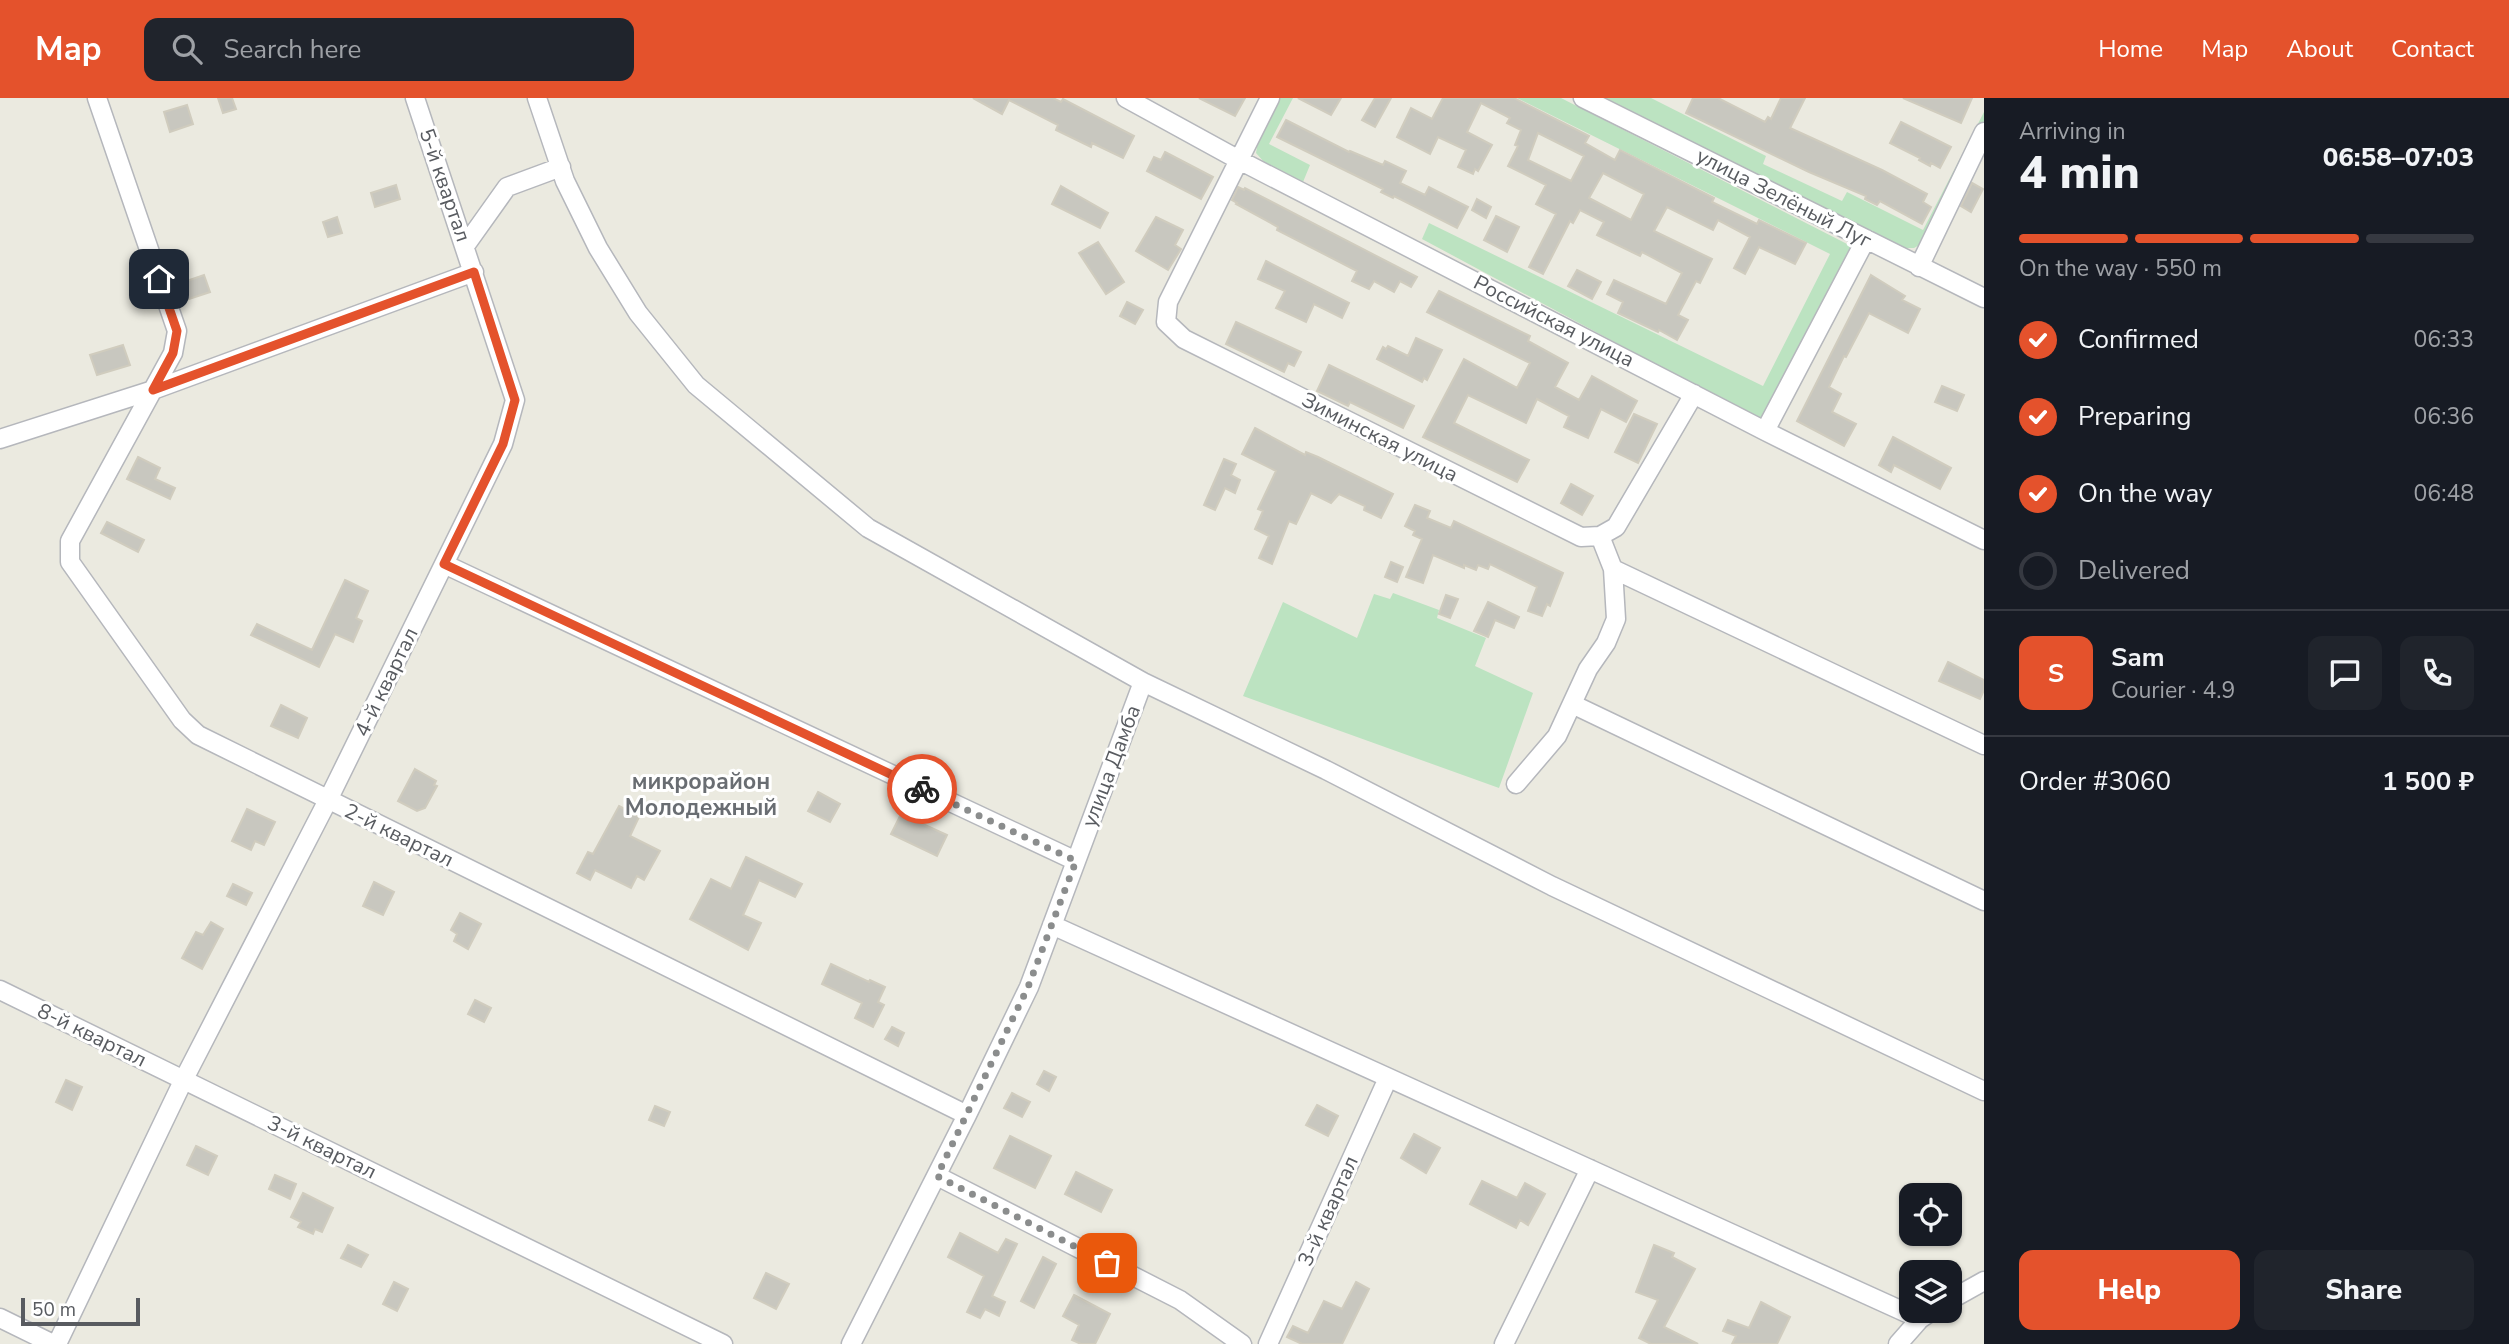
<!DOCTYPE html>
<meta charset="utf-8">
<style>
body{margin:0;font-family:"Nunito Sans",sans-serif;background:#20242c;color:#f1f3f6;height:100vh;display:flex;flex-direction:column;font-size:26px;white-space:nowrap}
*{box-sizing:border-box;margin:0}
p{font-size:23px;color:#9ea1a6}
.icon{flex:none;width:38px;height:38px;fill:none;stroke:currentColor;stroke-width:2;stroke-linecap:round;stroke-linejoin:round}
.map{position:relative;flex:1;overflow:hidden}
.drawer{display:flex;flex-direction:column;background:#171b24;width:525px}
.drawer>*{flex:none}
.buttons{position:absolute;left:1899px;top:1085px;display:grid;gap:14px}
.buttons a{display:grid;place-items:center;width:63px;height:63px;border-radius:14px;background:#171b24;box-shadow:0 2px 5px #0004;font-size:35px}
.scale{position:absolute;left:21px;bottom:18px;width:119px;box-sizing:border-box;padding-left:7px;border:4px solid #585b60;border-top:0;font-size:19px;line-height:24px;white-space:nowrap;color:#585b60;-webkit-text-stroke:5px #fff;paint-order:stroke}
.pin{position:absolute;display:grid;place-items:center;width:60px;height:60px;color:#fff;margin:-30px;border-radius:14px;box-shadow:0 4px 10px #0006}
.courier{position:absolute;display:grid;place-items:center;width:70px;height:70px;margin:-35px;border:5px solid #e4522c;border-radius:50%;background:#fff;color:#222;box-shadow:0 2px 9px #0007}
.head em{font-style:normal;font-weight:800}
.head div{display:flex;flex-direction:column-reverse}
.head{display:flex;align-items:center;justify-content:space-between;height:119px;padding:0 35px}
h1{font-size:46px;font-weight:800;line-height:52px}
.bar{display:grid;grid-template-columns:repeat(4,1fr);gap:10px 7px;align-content:center;height:84px;padding:0 35px}
.bar i{height:9px;border-radius:5px;background:#363941}
.bar .on{background:#e4522c}
.bar p{grid-column:span 4}
.line{display:flex;align-items:center;gap:18px;padding:0 35px;border-top:2px solid #363941}
.line div{flex:1}
.round{display:grid;place-items:center;flex:none;width:74px;height:74px;border-radius:14px;background:#20242c}
ol{padding:0 35px;list-style:none}
li{display:flex;align-items:center;gap:21px;height:77px}
li p{margin-inline-start:auto}
li .icon{padding:7px;border-radius:50%;background:#e4522c;color:#fff;stroke-width:4}
li:last-child{color:#9ea1a6}
li i{width:38px;height:38px;border:4px solid #363941;border-radius:50%}
.button{display:flex;gap:14px;margin-top:auto;padding:14px 35px}
.button a{flex:1;height:80px;border-radius:14px;background:#e4522c;color:#fff;font-size:28px;font-weight:800;line-height:80px;text-align:center}
.button a+a{background:#20242c;color:#f1f3f6}
header{display:flex;align-items:center;gap:42px;box-sizing:border-box;height:98px;padding:0 35px;background:#e4522c;color:#fff}
header strong{font-size:33px}
nav{display:flex;gap:38px;margin-inline-start:auto;font-size:24px}
.search{width:490px;height:63px;background:#20242c;display:flex;align-items:center;gap:18px;box-sizing:border-box;padding:0 24px;border-radius:14px;color:#9ea1a6;font-size:26px}
main{display:flex;flex:1;min-height:0}
.map>svg:first-child{display:block}
</style>
<header>
<strong>Map</strong>
<div class="search"><svg class="icon" aria-label="search" viewBox="0 0 24 24"><circle cx="10" cy="10" r="6"/><path d="M15 15l6 6"/></svg>Search here</div>
<nav><a>Home</a><a>Map</a><a>About</a><a>Contact</a></nav>
</header>
<main>
<div class="map">
<svg width="1984" height="1246" viewBox="0 0 1984 1246">
<rect width="100%" height="100%" fill="#ebeae0"/>
<!-- green -->
<path fill="#bce3c1" d="M 1280,0 L 1293,0 L 1269,46 L 1310,67 L 1303,84 L 1264,64 L 1256,55 L 1258,43 Z
M 1517,0 L 1561,0 L 1851,148 L 1762,323 L 1422,141 L 1429,125 L 1763,288 L 1830,156 Z
M 1601,0 L 1651,0 L 1766,58 L 1763,66 L 1842,103 L 1847,94 L 1923,132 L 1984,14 L 1984,23 L 1923,145 L 1914,150 L 1904,150 Z
M 1393,495 L 1439,512 L 1437,520 L 1486,540 L 1475,568 L 1533,595 L 1499,690 L 1243,598 L 1283,504 L 1357,540 L 1374,496 L 1390,501 Z"/>
<!-- building -->
<path fill="#c8c7bf" stroke="#d0ccbe" stroke-width="2" fill-rule="evenodd" d="M 218,0 L 232,0 L 236,11 L 223,15 Z
M 973,0 L 1053,0 L 1061,4 L 1063,1 L 1134,38 L 1123,60 L 1092,45 L 1091,49 L 1056,32 L 1058,27 L 1009,2 L 1002,16 Z
M 1199,0 L 1245,0 L 1235,18 Z
M 1298,0 L 1341,0 L 1331,17 Z
M 1375,0 L 1391,0 L 1375,29 L 1362,22 Z
M 1443,0 L 1514,0 L 1589,38 L 1585,45 L 1615,62 L 1620,52 L 1714,100 L 1712,104 L 1757,126 L 1759,122 L 1806,145 L 1795,166 L 1759,149 L 1745,176 L 1734,170 L 1750,139 L 1718,122 L 1713,132 L 1667,109 L 1654,133 L 1712,161 L 1700,185 L 1696,183 L 1678,217 L 1688,222 L 1677,242 L 1659,232 L 1658,234 L 1618,215 L 1623,204 L 1607,196 L 1614,182 L 1666,206 L 1682,175 L 1642,154 L 1640,158 L 1597,137 L 1604,124 L 1580,112 L 1573,125 L 1570,123 L 1543,176 L 1529,169 L 1556,116 L 1536,106 L 1546,87 L 1508,68 L 1518,48 L 1515,47 L 1521,32 L 1507,25 L 1510,20 L 1481,5 L 1467,34 L 1492,47 L 1478,73 L 1475,71 L 1473,76 L 1458,69 L 1466,52 L 1438,39 L 1430,56 L 1397,39 L 1411,10 L 1432,21 ZM 1538,35 L 1584,58 L 1571,83 L 1528,62 ZM 1603,75 L 1644,96 L 1631,122 L 1589,100 Z
M 1693,0 L 1718,0 L 1765,24 L 1768,19 L 1771,21 L 1781,0 L 1805,0 L 1790,30 L 1882,72 L 1927,96 L 1923,104 L 1931,109 L 1922,126 L 1880,103 L 1877,107 L 1865,101 L 1866,98 L 1809,74 L 1686,15 Z
M 1903,0 L 1972,0 L 1961,25 Z
M 187,7 L 193,26 L 170,34 L 164,14 Z
M 1286,22 L 1349,54 L 1350,53 L 1383,67 L 1385,63 L 1406,73 L 1400,85 L 1425,97 L 1429,89 L 1468,109 L 1457,130 L 1394,98 L 1393,100 L 1381,94 L 1383,91 L 1277,39 Z
M 1901,24 L 1951,49 L 1940,70 L 1931,65 L 1930,68 L 1919,62 L 1920,60 L 1890,45 Z
M 1165,54 L 1213,79 L 1201,101 L 1147,73 L 1154,59 L 1161,62 Z
M 1972,85 L 1983,91 L 1971,114 L 1961,108 Z
M 396,87 L 400,101 L 375,109 L 371,95 Z
M 1061,88 L 1108,115 L 1100,130 L 1052,106 Z
M 1238,89 L 1244,92 L 1245,90 L 1417,179 L 1411,189 L 1400,183 L 1394,194 L 1374,183 L 1369,191 L 1352,183 L 1357,173 L 1277,132 L 1278,129 L 1236,106 L 1237,105 L 1232,102 Z
M 1477,101 L 1491,109 L 1486,120 L 1472,112 Z
M 1496,118 L 1519,129 L 1507,154 L 1484,142 Z
M 337,119 L 342,135 L 328,139 L 323,124 Z
M 1156,119 L 1183,132 L 1175,147 L 1181,151 L 1168,172 L 1136,153 Z
M 1098,144 L 1124,184 L 1106,196 L 1079,155 Z
M 1266,163 L 1349,205 L 1342,220 L 1314,206 L 1306,224 L 1276,210 L 1285,193 L 1258,181 Z
M 1577,172 L 1601,184 L 1592,201 L 1568,188 Z
M 204,177 L 210,194 L 183,203 L 178,186 Z
M 1871,177 L 1905,198 L 1902,202 L 1920,211 L 1908,235 L 1869,215 L 1846,259 L 1844,258 L 1829,289 L 1841,296 L 1832,314 L 1856,326 L 1844,348 L 1797,323 Z
M 1439,193 L 1530,238 L 1528,243 L 1568,265 L 1555,289 L 1579,302 L 1592,278 L 1637,303 L 1626,324 L 1601,311 L 1588,340 L 1564,329 L 1569,318 L 1537,301 L 1526,325 L 1468,297 L 1454,325 L 1529,362 L 1517,384 L 1423,339 L 1464,261 L 1517,290 L 1530,265 L 1427,214 Z
M 1127,204 L 1143,212 L 1135,226 L 1120,218 Z
M 1236,224 L 1301,254 L 1294,268 L 1288,265 L 1284,274 L 1226,246 Z
M 1416,240 L 1442,252 L 1427,282 L 1424,280 L 1422,284 L 1377,261 L 1383,249 L 1386,251 L 1388,248 L 1408,258 Z
M 123,247 L 130,267 L 97,277 L 90,257 Z
M 1329,267 L 1414,308 L 1403,330 L 1350,304 L 1348,308 L 1317,293 Z
M 1942,288 L 1964,297 L 1957,313 L 1935,304 Z
M 1634,316 L 1657,326 L 1638,365 L 1615,354 Z
M 1255,330 L 1305,357 L 1306,354 L 1318,359 L 1393,396 L 1381,420 L 1364,412 L 1365,408 L 1339,396 L 1331,405 L 1311,395 L 1296,426 L 1289,423 L 1272,466 L 1259,460 L 1269,438 L 1255,431 L 1263,413 L 1258,411 L 1276,373 L 1242,356 Z
M 1893,339 L 1951,370 L 1940,391 L 1894,367 L 1891,374 L 1879,367 Z
M 138,359 L 160,370 L 155,381 L 175,390 L 170,401 L 127,381 Z
M 1224,361 L 1236,366 L 1231,377 L 1240,382 L 1235,395 L 1225,390 L 1215,412 L 1204,407 Z
M 1571,386 L 1593,398 L 1582,417 L 1561,405 Z
M 1415,407 L 1430,413 L 1427,420 L 1451,430 L 1454,423 L 1563,475 L 1550,508 L 1547,506 L 1542,518 L 1528,513 L 1537,489 L 1490,466 L 1488,471 L 1478,467 L 1476,472 L 1464,467 L 1464,470 L 1433,457 L 1423,485 L 1406,479 L 1422,441 L 1413,437 L 1415,433 L 1405,428 Z
M 107,424 L 144,442 L 138,454 L 101,435 Z
M 1391,464 L 1403,469 L 1397,484 L 1385,479 Z
M 345,482 L 368,493 L 356,520 L 362,523 L 353,544 L 335,536 L 319,569 L 251,537 L 257,526 L 312,552 Z
M 1446,497 L 1458,501 L 1450,520 L 1439,516 Z
M 1488,504 L 1519,519 L 1514,530 L 1495,522 L 1488,539 L 1474,533 Z
M 1948,564 L 1984,582 L 1984,592 L 1980,601 L 1939,583 Z
M 281,607 L 307,620 L 298,640 L 271,628 Z
M 415,671 L 436,683 L 434,687 L 437,688 L 425,710 L 417,713 L 398,703 Z
M 818,694 L 840,706 L 830,724 L 808,713 Z
M 619,708 L 639,719 L 630,738 L 660,753 L 644,782 L 637,778 L 631,790 L 595,772 L 590,782 L 577,775 L 588,754 L 593,756 Z
M 247,711 L 275,724 L 264,747 L 255,743 L 251,752 L 232,743 Z
M 901,716 L 947,737 L 937,758 L 891,736 Z
M 746,759 L 802,786 L 795,799 L 759,782 L 743,817 L 761,825 L 748,852 L 690,821 L 711,781 L 731,791 Z
M 374,784 L 394,794 L 383,817 L 363,808 Z
M 233,786 L 252,795 L 246,807 L 227,798 Z
M 460,815 L 481,826 L 468,851 L 454,843 L 457,836 L 451,832 Z
M 211,824 L 223,831 L 202,871 L 182,860 L 196,834 L 203,837 Z
M 831,866 L 869,884 L 870,882 L 885,889 L 878,904 L 884,907 L 873,929 L 855,920 L 862,905 L 822,886 Z
M 475,902 L 491,910 L 484,924 L 468,916 Z
M 892,929 L 904,935 L 898,948 L 885,941 Z
M 1044,973 L 1056,979 L 1049,993 L 1037,986 Z
M 66,982 L 82,989 L 72,1012 L 56,1004 Z
M 1012,995 L 1030,1004 L 1022,1019 L 1004,1010 Z
M 1317,1007 L 1338,1018 L 1328,1038 L 1306,1027 Z
M 655,1008 L 670,1014 L 664,1028 L 649,1022 Z
M 1414,1036 L 1440,1050 L 1426,1075 L 1401,1060 Z
M 1010,1038 L 1051,1058 L 1035,1090 L 994,1070 Z
M 196,1048 L 217,1058 L 208,1077 L 187,1067 Z
M 1076,1074 L 1112,1092 L 1101,1114 L 1065,1096 Z
M 275,1077 L 296,1086 L 290,1101 L 269,1091 Z
M 1482,1083 L 1517,1100 L 1525,1085 L 1545,1096 L 1528,1127 L 1520,1122 L 1516,1130 L 1470,1106 Z
M 303,1095 L 333,1110 L 322,1134 L 315,1131 L 313,1136 L 298,1129 L 301,1124 L 291,1119 Z
M 960,1135 L 998,1155 L 1006,1141 L 1017,1146 L 992,1198 L 1005,1204 L 999,1218 L 985,1211 L 980,1220 L 967,1214 L 984,1178 L 948,1159 Z
M 348,1147 L 368,1157 L 361,1169 L 341,1160 Z
M 1654,1147 L 1674,1155 L 1672,1159 L 1695,1171 L 1664,1229 L 1698,1246 L 1651,1246 L 1639,1240 L 1658,1202 L 1636,1194 Z
M 1043,1159 L 1056,1166 L 1034,1210 L 1021,1203 Z
M 766,1175 L 789,1186 L 776,1211 L 754,1200 Z
M 394,1184 L 408,1191 L 397,1213 L 383,1206 Z
M 1356,1184 L 1369,1191 L 1342,1246 L 1302,1246 L 1287,1239 L 1293,1228 L 1308,1235 L 1324,1203 L 1342,1211 Z
M 1074,1197 L 1110,1216 L 1095,1246 L 1081,1246 L 1072,1242 L 1079,1227 L 1063,1218 Z
M 1761,1204 L 1790,1219 L 1777,1246 L 1732,1246 L 1736,1238 L 1723,1233 L 1728,1222 L 1749,1230 Z"/>
<g fill="none" stroke-linecap="round" stroke-linejoin="round">
<!-- minor casing -->
<g stroke="#b5b7bc" stroke-width="21">
<path id="minor" d="M 97,0 L 177,233 L 173,255 L 70,443 L 70,464 L 182,622 L 198,637 L 967,1017
M 537,0 L 565,83 L 598,150 L 638,215 L 696,287 L 868,430 L 1143,584 L 1326,672 L 1552,788 L 1984,993
M 1126,0 L 1239,62 L 1765,333 L 1984,442
M 1270,0 L 1168,204 L 1166,224 L 1184,241 L 1581,439 L 1600,438 L 1616,429 L 1694,296
M 1583,0 L 1984,200
M 465,148 L 507,89 L 561,69
M 1919,169 L 1984,34
M 1765,333 L 1866,141
M 0,341 L 153,292 L 474,174
M 1600,438 L 1613,471 L 1984,647
M 444,466 L 1076,763
M 1572,606 L 1984,803
M 1516,686 L 1557,638 L 1588,571 L 1606,545 L 1616,521 L 1613,471
M 1052,827 L 1920,1221
M 0,892 L 723,1246
M 937,1078 L 1180,1202 L 1242,1246
M 1950,1202 L 1984,1183
M 0,1220 L 53,1246
M 57,1246 L 184,981 L 328,702 L 503,346 L 515,302 L 415,0
M 851,1246 L 967,1017 L 1029,889 L 1143,584
M 1268,1246 L 1388,980
M 1504,1246 L 1590,1071
M 1898,1246 L 1920,1221 L 1932,1213"/>
</g>
<!-- minor -->
<use href="#minor" stroke="#fff" stroke-width="18"/>
</g>
<g fill="none" stroke-linecap="round" stroke-linejoin="round">
<!-- done -->
<path stroke="#8b8d8d" stroke-width="7" stroke-dasharray="0 12.6" d="M 922,691 L 1076,763 L 1028,889 L 937,1078 L 1107,1165"/>
<!-- route -->
<path stroke="#e4522c" stroke-width="9" d="M 159,181 L 177,233 L 173,255 L 153,292 L 474,174 L 515,302 L 503,346 L 444,466 L 922,691"/>
</g>
<g text-anchor="middle" dominant-baseline="central" stroke-width="6" stroke-linejoin="round" paint-order="stroke">
<!-- street labels -->
<g font-size="21" fill="#585b60" stroke="#fff">
<text transform="translate(445 87) rotate(71)">5-й квартал</text>
<text transform="translate(1784 100) rotate(27)">улица Зелёный Луг</text>
<text transform="translate(1554 223) rotate(27)">Российская улица</text>
<text transform="translate(1380 339) rotate(27)">Зиминская улица</text>
<text transform="translate(386 584) rotate(-64)">4-й квартал</text>
<text transform="translate(1111 668) rotate(-69)">улица Дамба</text>
<text transform="translate(399 737) rotate(26)">2-й квартал</text>
<text transform="translate(92 937) rotate(26)">8-й квартал</text>
<text transform="translate(322 1049) rotate(26)">3-й квартал</text>
<text transform="translate(1328 1113) rotate(-66)">3-й квартал</text>
</g>
<!-- neighbourhood labels -->
<g font-size="23" font-weight="bold" fill="#696d72" stroke="#fff">
<text x="701" y="683">микрорайон<tspan x="701" dy="26">Молодежный</tspan></text>
</g>
</g>
</svg>
<div class="buttons">
<a><svg class="icon" aria-label="locate" viewBox="0 0 24 24"><circle cx="12" cy="12" r="6"/><path d="M12 2v4M12 18v4M2 12h4M18 12h4"/></svg></a>
<a><svg class="icon" aria-label="layers" viewBox="0 0 24 24"><path d="M12 4l9 5-9 5-9-5zM3 14l9 5 9-5"/></svg></a>
</div>
<div class="scale">50 m</div>
<div class="pin" style="left:1107px;top:1165px;background:#ea580c"><svg class="icon" aria-label="bag" viewBox="0 0 24 24"><path d="M5 8h14l-1 12H6zM9 8a3 3 0 0 1 6 0"/></svg></div>
<div class="pin" style="left:159px;top:181px;background:#1f2937"><svg class="icon" aria-label="home" viewBox="0 0 24 24"><path d="M3 11l9-7 9 7M6 9v11h12V9"/></svg></div>
<div class="courier" style="left:922px;top:691px"><svg class="icon" aria-label="bike" viewBox="0 0 24 24"><circle cx="6" cy="16" r="4"/><circle cx="18" cy="16" r="4"/><path d="M6 16l4-8h5l3 8M10 8l3 8H6M13 5h3"/></svg></div>
</div>
<section class="drawer">
<div class="head"><div><h1>4 min</h1><p>Arriving in</p></div><em>06:58–07:03</em></div>
<div class="bar"><i class="on"></i><i class="on"></i><i class="on"></i><i></i><p>On the way · 550 m</p></div>
<ol>
<li><svg class="icon" aria-label="check" viewBox="0 0 24 24"><path d="M5 12l5 5 9-10"/></svg>Confirmed<p>06:33</p></li>
<li><svg class="icon" aria-label="check" viewBox="0 0 24 24"><path d="M5 12l5 5 9-10"/></svg>Preparing<p>06:36</p></li>
<li><svg class="icon" aria-label="check" viewBox="0 0 24 24"><path d="M5 12l5 5 9-10"/></svg>On the way<p>06:48</p></li>
<li><i></i>Delivered</li>
</ol>
<div class="line" style="height:126px"><b class="round" style="background:#e4522c;color:#fff">S</b><div><b>Sam</b><p>Courier · 4.9</p></div><a class="round"><svg class="icon" aria-label="chat" viewBox="0 0 24 24"><path d="M4 5h16v11H9l-5 4z"/></svg></a><a class="round"><svg class="icon" aria-label="phone" viewBox="0 0 24 24"><path d="M5 4h4l2 5-3 2q2 4 5 5l2-3 5 2v4C11 20 4 13 5 4z"/></svg></a></div>
<div class="line" style="height:91px"><div>Order #3060</div><b>1 500 ₽</b></div>
<div class="button"><a>Help</a><a>Share</a></div>
</section>
</main>
